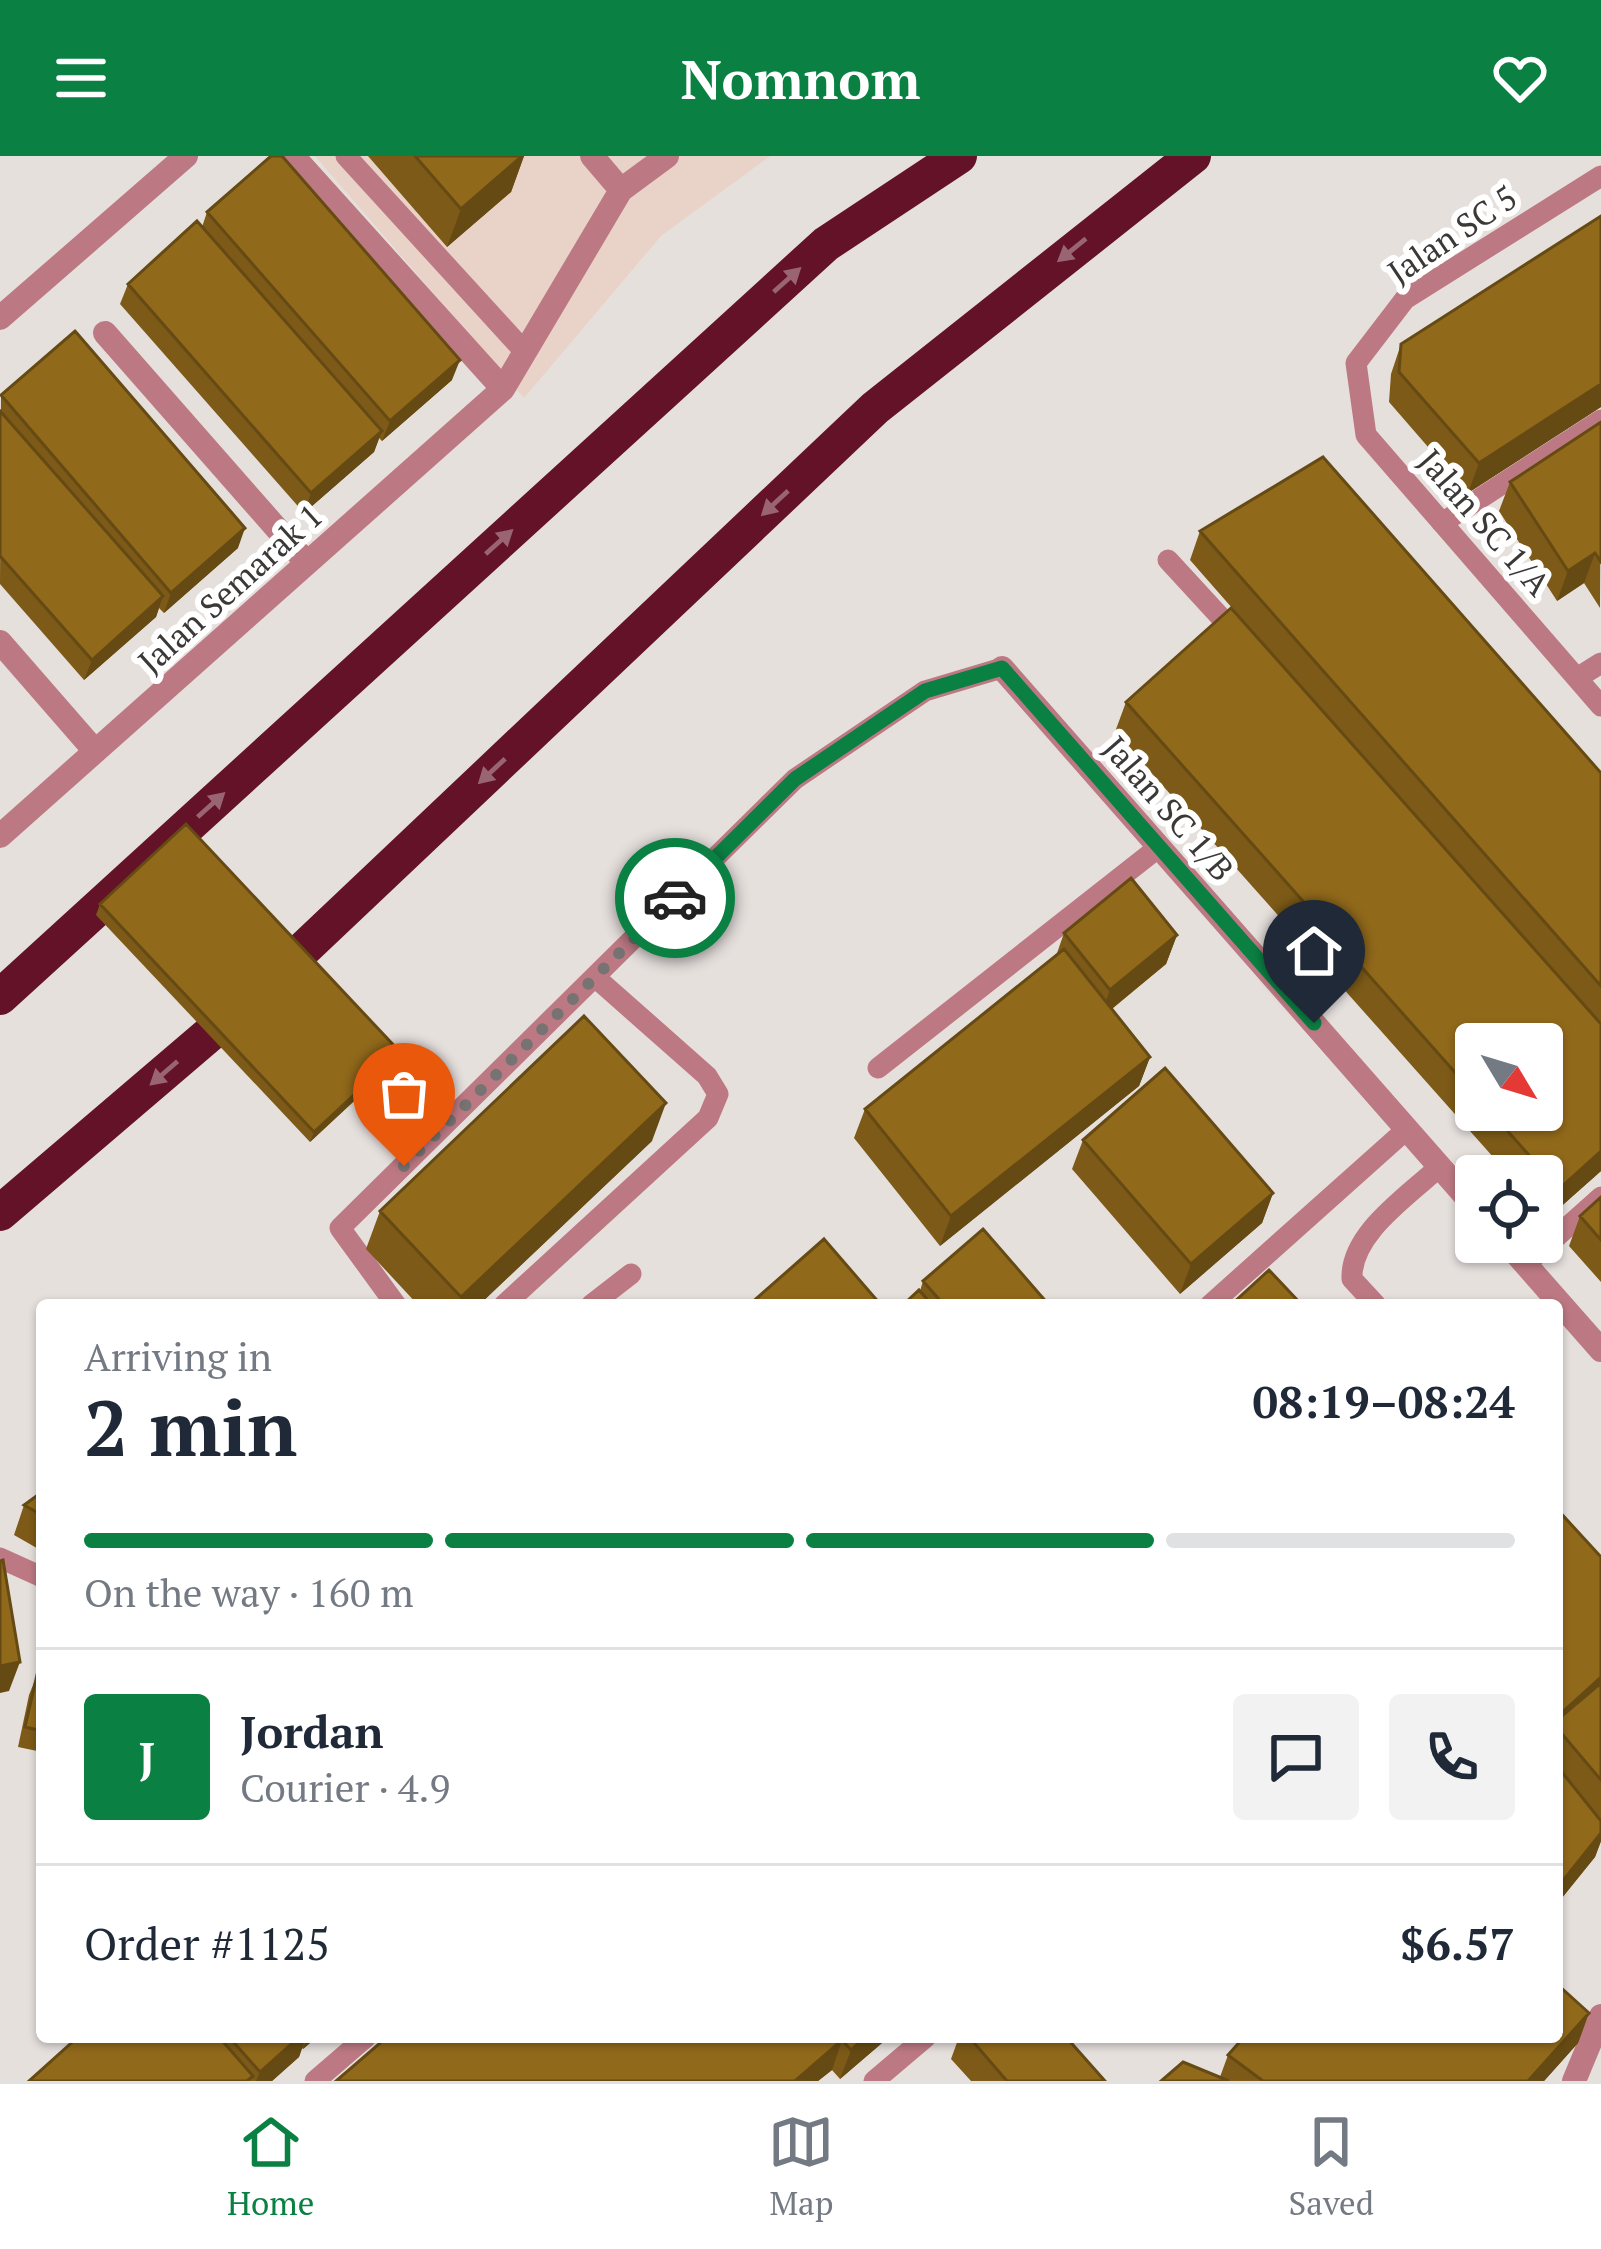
<!DOCTYPE html>
<meta charset="utf-8">
<style>
body{margin:0;font-family:"PT Serif",serif;background:#f2f2f3;color:#1f2937;height:100vh;display:flex;flex-direction:column;font-size:45px;white-space:nowrap}
*{box-sizing:border-box;margin:0}
p{font-size:39px;color:#747a83}
.icon{flex:none;width:66px;height:66px;fill:none;stroke:currentColor;stroke-width:2;stroke-linecap:round;stroke-linejoin:round}
.map{position:relative;flex:1;overflow:hidden}
.panel{position:absolute;left:36px;top:1143px;width:1527px;height:744px;display:flex;flex-direction:column;background:#fff;border-radius:12px;box-shadow:0 3px 9px #0004}
.panel>*{flex:none}
.needle{width:78px;rotate:128deg}
.fabs{position:absolute;left:1455px;top:867px;display:grid;gap:24px}
.fabs a{display:grid;place-items:center;width:108px;height:108px;border-radius:12px;background:#fff;box-shadow:0 3px 9px #0004;font-size:60px}
.pin{position:absolute;display:grid;place-items:center;width:102px;height:102px;color:#fff;margin:-123px -51px;border-radius:50% 50% 50% 0;rotate:-45deg;box-shadow:0 0 12px #0007}
.pin .icon{rotate:45deg}
.courier{position:absolute;display:grid;place-items:center;width:120px;height:120px;margin:-60px;border:9px solid #0b8043;border-radius:50%;background:#fff;color:#222;box-shadow:0 3px 15px #0007}
.overview em{font-style:normal;font-weight:800}
.overview div{display:flex;flex-direction:column-reverse}
.overview{display:flex;align-items:center;justify-content:space-between;height:204px;padding:0 48px}
h1{font-size:78px;font-weight:800;line-height:90px}
.bar{display:grid;grid-template-columns:repeat(4,1fr);gap:18px 12px;align-content:center;height:144px;padding:0 48px}
.bar i{height:15px;border-radius:9px;background:#e0e1e3}
.bar .active{background:#0b8043}
.bar p{grid-column:span 4}
.line{display:flex;align-items:center;gap:30px;padding:0 48px;border-top:3px solid #e0e1e3}
.line div{flex:1}
.round{display:grid;place-items:center;flex:none;width:126px;height:126px;border-radius:12px;background:#f2f2f3}
header{display:flex;justify-content:space-between;align-items:center;height:156px;padding:0 48px;background:#0b8043;color:#fff;font-size:54px;font-weight:800}
.menu{display:flex;justify-content:space-around;align-items:center;height:168px;border-top:3px solid #e0e1e3;background:#fff;font-size:33px;color:#747a83}
.menu a{display:grid;justify-items:center;gap:6px}
.menu .active{color:#0b8043}
.map>svg:first-child{display:block}
</style>
<header><svg class="icon" aria-label="menu" viewBox="0 0 24 24"><path d="M4 6h16M4 12h16M4 18h16"/></svg>Nomnom<svg class="icon" aria-label="heart" viewBox="0 0 24 24"><path d="M12 20l-8-8c-3-5 5-10 8-4 3-6 11-1 8 4z"/></svg></header>
<div class="map">
<svg width="1601" height="1925" viewBox="0 0 1601 1925">
<rect width="100%" height="100%" fill="#e6e0dd"/>
<!-- commercial -->
<path fill="#e9d2c7" d="M 315,0 L 770,0 L 661,80 L 524,242 Z"/>
<g fill="none" stroke-linecap="round" stroke-linejoin="round">
<!-- service -->
<path stroke="#bd7983" stroke-width="21" d="M 346,0 L 525,196
M 1601,20 L 1405,143 L 1356,207 L 1366,279 L 1601,550
M 1442,367 L 1601,264
M 1168,404 L 1237,479
M 1577,522 L 1601,507
M 878,912 L 1159,691
M 1526,1108 L 1601,1041
M 396,1149 L 340,1072 L 795,623 L 925,535 L 1002,512
M 504,1149 L 708,962 L 718,938 L 707,920 L 595,821
M 591,1149 L 631,1118
M 1210,1149 L 1407,973
M 1376,1149 L 1352,1123 C 1350,1077 1410,1039 1440,1010
M 0,1402 L 42,1421
M 315,1925 L 366,1881
M 874,1925 L 926,1881"/>
<!-- minor -->
<path stroke="#bd7983" stroke-width="24" d="M 293,0 L 503,233
M 592,0 L 621,34
M 0,162 L 186,0
M 105,177 L 307,407
M 0,486 L 95,595
M 1002,512 L 1476,1052
M 0,680 L 503,233 L 621,34 L 667,0
M 1506,1086 L 1601,1194
M 1574,1925 L 1601,1860"/>
<!-- motorway -->
<path stroke="#631228" stroke-width="36" d="M 0,841 L 826,88 L 959,0
M 0,1057 L 253,841 L 875,252 L 1193,0"/>
</g>
<!-- wall -->
<path fill="#7d5a17" fill-rule="evenodd" d="M 368,0 L 524,0 L 511,36 L 447,91 Z
M 207,56 L 452,224 L 382,285 L 379,282 L 374,296 L 304,357 L 120,148 L 128,128 L 202,71 Z
M 1601,60 L 1601,251 L 1468,337 L 1389,246 L 1391,218 L 1401,188 Z
M 1,239 L 238,392 L 164,457 L 159,452 L 156,461 L 84,524 L 0,428 Z
M 1601,266 L 1600,452 L 1584,427 L 1557,445 L 1499,355 L 1510,326 Z
M 1200,375 L 1601,617 L 1601,1015 L 1548,1062 L 1542,1055 L 1542,1020 L 1510,1020 L 1115,576 L 1126,546 L 1339,574 L 1190,404 ZM 1476,888 L 1542,954 L 1476,954 Z
M 100,748 L 396,906 L 310,986 L 96,759 Z
M 1064,777 L 1177,779 L 1166,808 L 1112,853 L 1150,901 L 1139,930 L 940,1090 L 854,982 L 865,953 L 1056,800 Z
M 1083,984 L 1273,1037 L 1262,1067 L 1180,1138 L 1072,1013 Z
M 652,985 L 479,1149 L 418,1149 L 366,1093 L 380,1055 Z
M 1601,1041 L 1601,1126 L 1569,1090 L 1580,1060 Z
M 923,1125 L 1049,1149 L 903,1149 L 920,1135 Z
M 42,1336 L 42,1395 L 14,1379 L 24,1349 Z
M 1557,1353 L 1601,1401 L 1601,1685 L 1595,1701 L 1557,1748 Z
M 37,1519 L 42,1520 L 42,1596 L 18,1591 L 29,1539 Z
M 1589,1857 L 1578,1887 L 1544,1925 L 1161,1925 L 1220,1921 L 1228,1899 Z
M 78,1881 L 317,1881 L 303,1893 L 302,1892 L 299,1901 L 272,1925 L 29,1925 Z
M 387,1881 L 889,1881 L 840,1923 L 832,1914 L 818,1925 L 336,1925 Z
M 959,1881 L 1066,1881 L 1105,1925 L 971,1925 L 951,1903 Z"/>
<!-- shaded-wall -->
<path fill="#664a13" d="M 522,0 L 524,0 L 511,36 L 447,91 L 461,53 Z
M 460,204 L 452,224 L 382,285 L 390,265 Z
M 1601,228 L 1601,251 L 1468,337 L 1479,307 Z
M 382,275 L 374,296 L 304,357 L 311,337 Z
M 245,372 L 238,392 L 164,457 L 171,437 Z
M 1595,397 L 1584,427 L 1557,445 L 1568,415 Z
M 163,440 L 156,461 L 84,524 L 92,504 Z
M 1177,779 L 1166,808 L 1099,863 L 1110,834 Z
M 400,896 L 396,906 L 310,986 L 314,976 Z
M 1150,901 L 1139,930 L 940,1090 L 951,1060 Z
M 666,947 L 652,985 L 479,1149 L 458,1149 L 461,1141 Z
M 1601,995 L 1601,1015 L 1548,1062 L 1559,1033 Z
M 1273,1037 L 1262,1067 L 1180,1138 L 1191,1108 Z
M 20,1506 L 9,1535 L 0,1537 L 0,1510 Z
M 1601,1521 L 1601,1541 L 1557,1572 L 1557,1561 Z
M 1601,1677 L 1601,1685 L 1595,1701 L 1557,1748 L 1557,1732 Z
M 1589,1857 L 1578,1887 L 1544,1925 L 1528,1925 Z
M 299,1881 L 306,1881 L 299,1901 L 272,1925 L 256,1925 L 260,1916 Z
M 308,1881 L 317,1881 L 303,1893 Z
M 865,1881 L 889,1881 L 840,1923 L 851,1894 Z
M 842,1884 L 832,1914 L 818,1925 L 795,1925 Z"/>
<!-- building -->
<path fill="#91691b" stroke="#664a13" stroke-width="3" d="M 271,0 L 282,0 L 460,204 L 390,265 L 207,56 Z
M 415,0 L 522,0 L 461,53 Z
M 1601,60 L 1601,228 L 1479,307 L 1399,216 L 1401,188 Z
M 197,65 L 382,275 L 311,337 L 128,128 Z
M 75,175 L 245,372 L 171,437 L 1,239 Z
M 0,255 L 163,440 L 92,504 L 0,400 Z
M 1601,266 L 1601,406 L 1595,397 L 1568,415 L 1510,326 Z
M 1323,301 L 1601,617 L 1601,830 L 1200,375 Z
M 1231,452 L 1601,868 L 1601,995 L 1559,1033 L 1489,954 L 1542,954 L 1542,888 L 1476,888 L 1476,940 L 1126,546 Z
M 186,668 L 400,896 L 314,976 L 100,748 Z
M 1131,722 L 1177,779 L 1110,834 L 1064,777 Z
M 1064,793 L 1150,901 L 951,1060 L 865,953 Z
M 584,860 L 666,947 L 461,1141 L 380,1055 Z
M 1165,912 L 1273,1037 L 1191,1108 L 1083,984 Z
M 1601,1041 L 1601,1084 L 1580,1060 Z
M 983,1073 L 1049,1149 L 944,1149 L 923,1125 Z
M 824,1083 L 881,1149 L 749,1149 Z
M 1269,1114 L 1302,1149 L 1231,1149 Z
M 919,1134 L 932,1149 L 903,1149 Z
M 42,1336 L 42,1359 L 24,1349 Z
M 1557,1353 L 1601,1401 L 1601,1521 L 1557,1561 Z
M 3,1404 L 20,1506 L 0,1510 L 0,1405 Z
M 37,1519 L 42,1520 L 42,1575 L 25,1571 Z
M 1601,1527 L 1601,1624 L 1557,1572 L 1557,1564 Z
M 1557,1610 L 1601,1665 L 1601,1677 L 1557,1732 Z
M 1557,1828 L 1589,1857 L 1528,1925 L 1263,1925 L 1228,1899 L 1244,1881 L 1557,1881 Z
M 78,1881 L 219,1881 L 253,1920 L 247,1925 L 29,1925 Z
M 229,1881 L 299,1881 L 260,1916 Z
M 387,1881 L 865,1881 L 851,1894 L 842,1884 L 795,1925 L 336,1925 Z
M 969,1881 L 1066,1881 L 1105,1925 L 1007,1925 Z
M 1183,1906 L 1229,1925 L 1161,1925 Z"/>
<!-- one-way arrows -->
<defs><path id="oneway-solid" d="M-6-.8H1V-3.2L6.5 0L1 3.2V.8H-6Z" transform="scale(3)"/></defs>
<g fill="#9a6573">
<use href="#oneway-solid" transform="translate(1072 94) rotate(141)"/>
<use href="#oneway-solid" transform="translate(787 124) rotate(-42)"/>
<use href="#oneway-solid" transform="translate(775 347) rotate(137)"/>
<use href="#oneway-solid" transform="translate(499 386) rotate(-42)"/>
<use href="#oneway-solid" transform="translate(492 615) rotate(137)"/>
<use href="#oneway-solid" transform="translate(211 649) rotate(-42)"/>
<use href="#oneway-solid" transform="translate(164 917) rotate(139)"/>
</g>
<g fill="none" stroke-linecap="round" stroke-linejoin="round">
<!-- done -->
<path stroke="#777372" stroke-width="12" stroke-dasharray="0 21.6" d="M 404,1010 L 675,742"/>
<!-- route -->
<path stroke="#0b8043" stroke-width="15" d="M 675,742 L 795,623 L 925,535 L 1002,512 L 1314,867"/>
</g>
<g text-anchor="middle" dominant-baseline="central" stroke-width="12" stroke-linejoin="round" paint-order="stroke">
<!-- street labels -->
<g font-size="33" fill="#3b3938" stroke="#fff">
<text transform="translate(1452 78) rotate(-34)">Jalan SC 5</text>
<text transform="translate(1485 366) rotate(49)">Jalan SC 1/A</text>
<text transform="translate(230 432) rotate(-42)">Jalan Semarak 1</text>
<text transform="translate(1169 652) rotate(49)">Jalan SC 1/B</text>
</g>
</g>
</svg>
<div class="fabs">
<a><svg class="needle" viewBox="-14 -14 28 28"><path d="M0-13l5 13h-10z" fill="#e53935"/><path d="M0 13l5-13h-10z" fill="#747a83"/></svg></a>
<a><svg class="icon" aria-label="locate" viewBox="0 0 24 24"><circle cx="12" cy="12" r="6"/><path d="M12 2v4M12 18v4M2 12h4M18 12h4"/></svg></a>
</div>
<div class="pin" style="left:404px;top:1010px;background:#ea580c"><svg class="icon" aria-label="bag" viewBox="0 0 24 24"><path d="M5 8h14l-1 12H6zM9 8a3 3 0 0 1 6 0"/></svg></div>
<div class="pin" style="left:1314px;top:867px;background:#1f2937"><svg class="icon" aria-label="home" viewBox="0 0 24 24"><path d="M3 11l9-7 9 7M6 9v11h12V9"/></svg></div>
<div class="courier" style="left:675px;top:742px"><svg class="icon" aria-label="car" viewBox="0 0 24 24"><path d="M5 17H2v-5l4-1 3-4h7l3 4 3 1v5h-3M9 17h6M6 11h13"/><circle cx="7" cy="17" r="2"/><circle cx="17" cy="17" r="2"/></svg></div>
<section class="panel">
<div class="overview"><div><h1>2 min</h1><p>Arriving in</p></div><em>08:19–08:24</em></div>
<div class="bar"><i class="active"></i><i class="active"></i><i class="active"></i><i></i><p>On the way · 160 m</p></div>
<div class="line" style="height:216px"><b class="round" style="background:#0b8043;color:#fff">J</b><div><b>Jordan</b><p>Courier · 4.9</p></div><a class="round"><svg class="icon" aria-label="chat" viewBox="0 0 24 24"><path d="M4 5h16v11H9l-5 4z"/></svg></a><a class="round"><svg class="icon" aria-label="phone" viewBox="0 0 24 24"><path d="M5 4h4l2 5-3 2q2 4 5 5l2-3 5 2v4C11 20 4 13 5 4z"/></svg></a></div>
<div class="line" style="height:156px"><div>Order #1125</div><b>$6.57</b></div>
</section>
</div>
<nav class="menu">
<a class="active"><svg class="icon" aria-label="home" viewBox="0 0 24 24"><path d="M3 11l9-7 9 7M6 9v11h12V9"/></svg>Home</a>
<a><svg class="icon" aria-label="map" viewBox="0 0 24 24"><path d="M3 6l6-2 6 2 6-2v14l-6 2-6-2-6 2zM9 4v14M15 6v14"/></svg>Map</a>
<a><svg class="icon" aria-label="saved" viewBox="0 0 24 24"><path d="M7 4h10v16l-5-4-5 4z"/></svg>Saved</a>
</nav>
